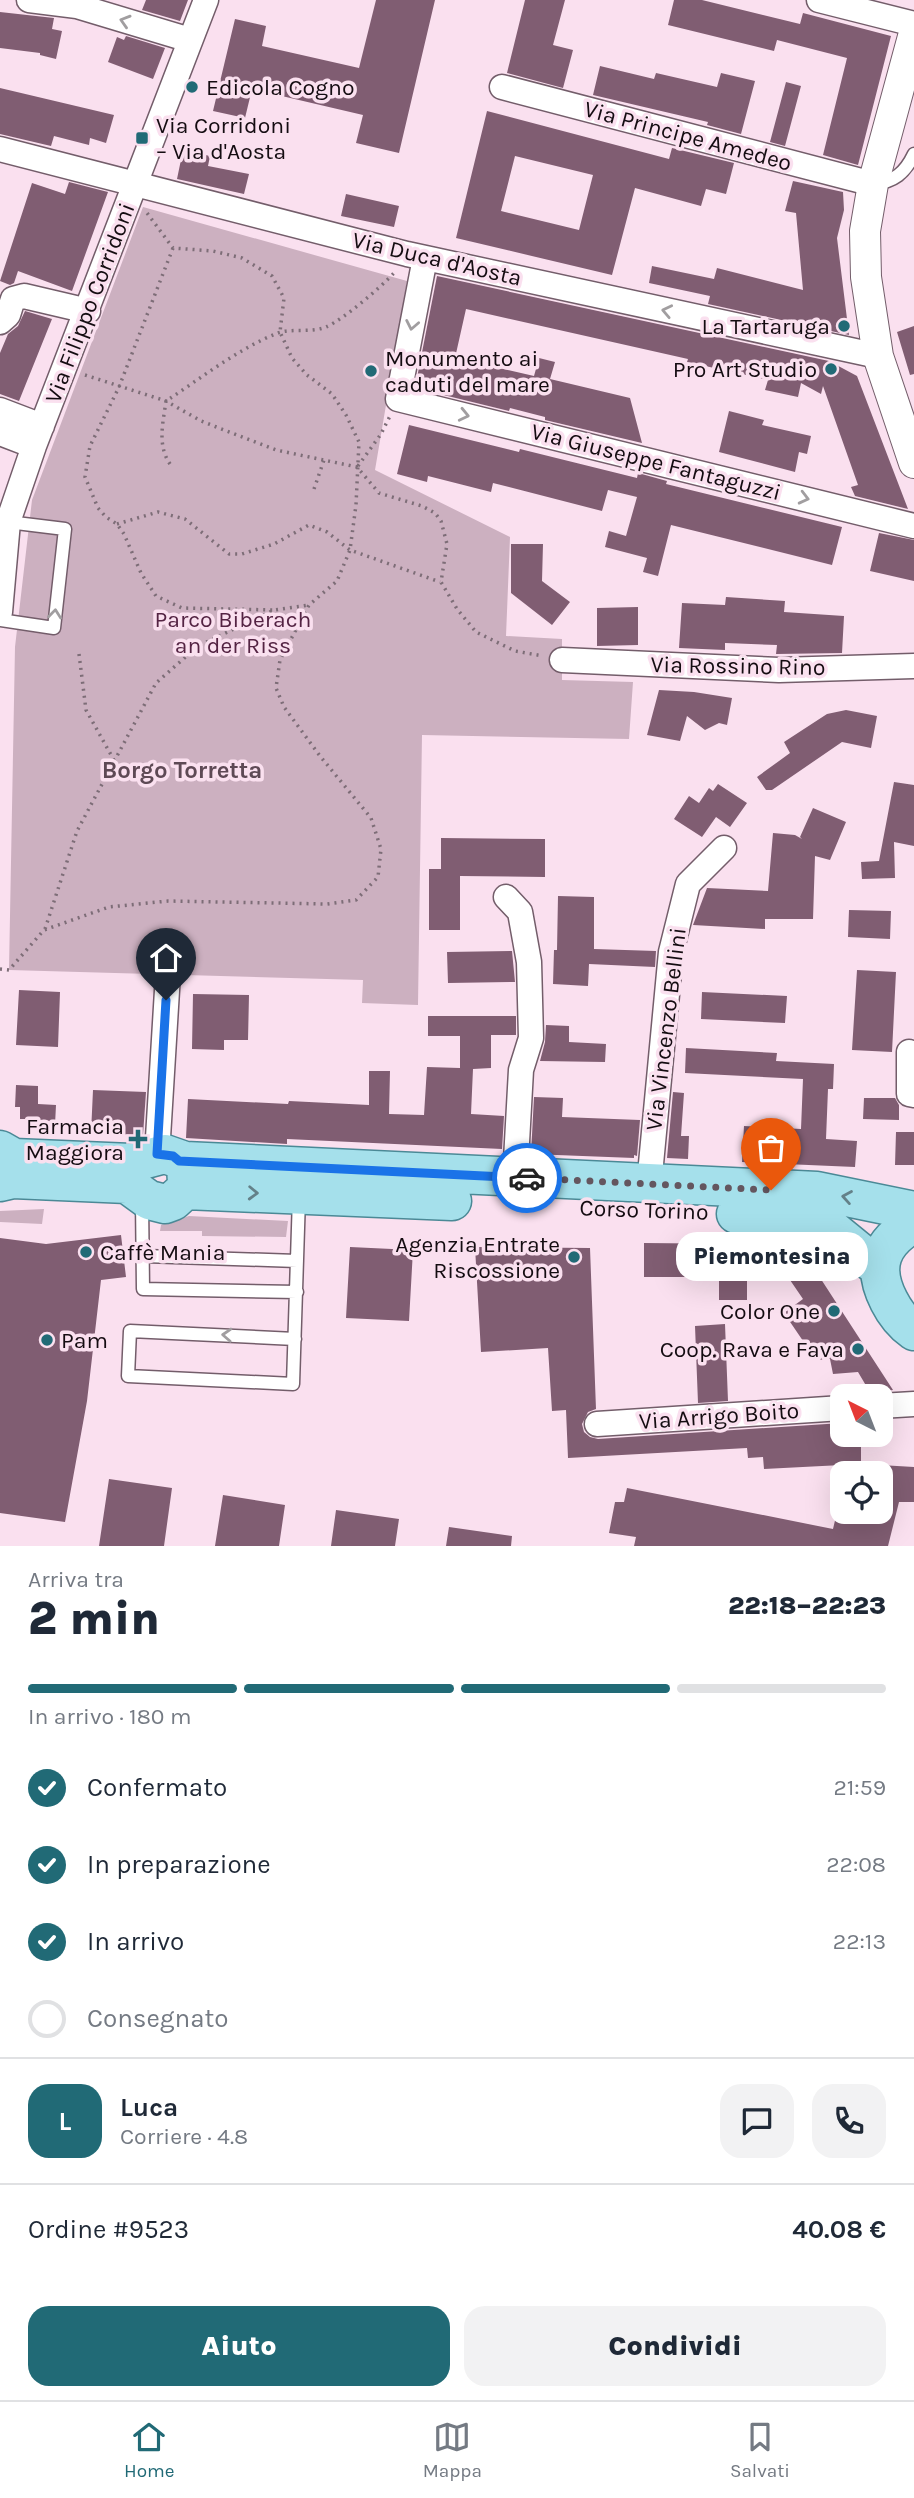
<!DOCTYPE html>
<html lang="it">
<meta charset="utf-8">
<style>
body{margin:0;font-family:Karla,sans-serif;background:#f2f2f3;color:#1f2937;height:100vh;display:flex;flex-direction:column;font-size:26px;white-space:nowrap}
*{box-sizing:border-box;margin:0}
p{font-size:23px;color:#747a83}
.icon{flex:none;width:38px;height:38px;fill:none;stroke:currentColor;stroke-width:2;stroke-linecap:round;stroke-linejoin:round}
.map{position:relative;height:1546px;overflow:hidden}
.details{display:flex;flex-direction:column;background:#fff;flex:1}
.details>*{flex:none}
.needle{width:46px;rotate:318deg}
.fabs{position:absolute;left:830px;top:1384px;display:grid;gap:14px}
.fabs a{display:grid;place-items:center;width:63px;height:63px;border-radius:14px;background:#fff;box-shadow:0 7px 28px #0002;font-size:35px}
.pin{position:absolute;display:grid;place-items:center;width:60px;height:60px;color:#fff;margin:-72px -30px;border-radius:50% 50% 50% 0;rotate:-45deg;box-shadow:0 0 7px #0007}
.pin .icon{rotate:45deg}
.courier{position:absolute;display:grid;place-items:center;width:70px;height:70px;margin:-35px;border:5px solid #1a73e8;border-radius:50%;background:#fff;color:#222;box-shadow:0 2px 9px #0007}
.bubble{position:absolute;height:49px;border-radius:21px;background:#fff;box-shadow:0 7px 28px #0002;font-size:23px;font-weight:800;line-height:49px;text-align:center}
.head em{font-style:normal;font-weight:800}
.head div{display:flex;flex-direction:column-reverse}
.head{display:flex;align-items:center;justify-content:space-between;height:119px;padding:0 28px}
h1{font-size:46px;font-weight:800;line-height:52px}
.bar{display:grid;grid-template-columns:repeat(4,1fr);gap:10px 7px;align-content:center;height:84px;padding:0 28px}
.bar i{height:9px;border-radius:5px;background:#e0e1e3}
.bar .on{background:#216a76}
.bar p{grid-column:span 4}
.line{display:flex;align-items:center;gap:18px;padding:0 28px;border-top:2px solid #e0e1e3}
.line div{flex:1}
.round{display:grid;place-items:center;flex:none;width:74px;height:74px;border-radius:21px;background:#f2f2f3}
ol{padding:0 28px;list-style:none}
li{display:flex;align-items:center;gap:21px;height:77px}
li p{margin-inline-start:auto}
li .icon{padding:7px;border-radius:50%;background:#216a76;color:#fff;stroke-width:4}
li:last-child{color:#747a83}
li i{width:38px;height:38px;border:4px solid #e0e1e3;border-radius:50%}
.action{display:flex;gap:14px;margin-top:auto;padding:14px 28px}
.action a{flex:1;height:80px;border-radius:21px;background:#216a76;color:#fff;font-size:28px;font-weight:800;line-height:80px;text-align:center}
.action a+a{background:#f2f2f3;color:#1f2937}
.tab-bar{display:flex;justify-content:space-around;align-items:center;height:98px;border-top:2px solid #e0e1e3;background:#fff;font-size:19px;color:#747a83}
.tab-bar a{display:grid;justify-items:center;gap:4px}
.tab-bar .on{color:#216a76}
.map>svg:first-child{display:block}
</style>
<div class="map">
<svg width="914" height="1546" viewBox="0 0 914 1546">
<rect width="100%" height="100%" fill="#fae0ef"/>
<!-- green -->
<path fill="#ccb0c0" d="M 143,207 L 407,281 L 375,470 L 510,537 L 506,636 L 562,639 L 562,680 L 633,682 L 629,739 L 422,735 L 418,1005 L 362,1003 L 363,980 L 9,970 L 15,647 L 32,500 Z
M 44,1209 L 42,1224 L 0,1222 L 0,1211 Z
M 189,1216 L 288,1221 L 286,1237 L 202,1236 L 202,1231 L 160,1231 L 161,1225 Z"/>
<!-- building -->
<path fill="#805d72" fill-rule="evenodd" d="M 146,0 L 188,0 L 180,21 L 142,10 Z
M 376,0 L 435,0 L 399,153 L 356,143 L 363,115 L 252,89 L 245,118 L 213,111 L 235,19 L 266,26 L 262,46 L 359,68 Z
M 525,0 L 565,0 L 553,45 L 573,50 L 563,88 L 507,73 Z
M 674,0 L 702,0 L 800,24 L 803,13 L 891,36 L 858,165 L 823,155 L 847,58 L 777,40 L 774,51 L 668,25 Z
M 0,12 L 54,18 L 52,29 L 62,31 L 56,59 L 40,55 L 40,53 L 0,48 Z
M 126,36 L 165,48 L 153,79 L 108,62 L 117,37 L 124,40 Z
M 600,66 L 654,79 L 656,73 L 717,87 L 721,73 L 755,81 L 741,134 L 707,125 L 708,122 L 593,95 Z
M 786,82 L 801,86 L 785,146 L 770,142 Z
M 0,88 L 114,115 L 106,143 L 90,138 L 89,145 L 54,136 L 51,146 L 0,134 Z
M 487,111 L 669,159 L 672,148 L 734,163 L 726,194 L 706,189 L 701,206 L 635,188 L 612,275 L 456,238 ZM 515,156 L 593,175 L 579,230 L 501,211 Z
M 183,150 L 210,156 L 208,166 L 249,174 L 244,194 L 177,179 Z
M 793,181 L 843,192 L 844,210 L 837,238 L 849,335 L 708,304 L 710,296 L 649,283 L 652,266 L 714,279 L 717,268 L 803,290 L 796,213 L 785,211 Z
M 69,182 L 108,192 L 72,291 L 18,271 L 14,283 L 10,285 L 0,281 L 32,183 L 65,194 Z
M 346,194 L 399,206 L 394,227 L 341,216 Z
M 437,276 L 829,361 L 857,376 L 908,509 L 855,496 L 851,487 L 858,485 L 823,386 L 821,394 L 801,383 L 798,397 L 765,390 L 768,380 L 687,362 L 688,359 L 466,309 L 455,358 L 534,376 L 539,358 L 555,362 L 550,379 L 630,398 L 642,443 L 545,420 L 545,417 L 510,408 L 509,411 L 415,388 Z
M 25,311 L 52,319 L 19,401 L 0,394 L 0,353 L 8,334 L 18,326 Z
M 914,326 L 914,374 L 910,375 L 897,332 Z
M 729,411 L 764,420 L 762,425 L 811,436 L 807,454 L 799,452 L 795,472 L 719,452 Z
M 409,425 L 519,452 L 520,449 L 637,478 L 638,473 L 667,481 L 666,484 L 842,527 L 832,565 L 671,525 L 658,576 L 643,572 L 647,558 L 605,547 L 609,531 L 626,536 L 637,497 L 608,490 L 602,511 L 493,483 L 491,492 L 428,476 L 427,482 L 397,474 Z
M 879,533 L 914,540 L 914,581 L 870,571 Z
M 511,544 L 543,544 L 542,581 L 570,602 L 552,625 L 511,593 Z
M 726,597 L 785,601 L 784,612 L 844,616 L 842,653 L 776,654 L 777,645 L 725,643 L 725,650 L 679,648 L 682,603 L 725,605 Z
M 638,607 L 638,645 L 597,646 L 597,608 Z
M 659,690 L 694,692 L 732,698 L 727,725 L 719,723 L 705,730 L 687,716 L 680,741 L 647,735 Z
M 846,710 L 877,716 L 871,748 L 842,742 L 772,790 L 766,790 L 757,777 L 790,753 L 784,742 L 827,714 Z
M 894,782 L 914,785 L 914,846 L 894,842 L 895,878 L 862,879 L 861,862 L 879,861 Z
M 718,784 L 747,803 L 730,827 L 716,817 L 702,837 L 674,819 L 689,796 L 699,803 L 709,788 L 713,791 Z
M 813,808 L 846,822 L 830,860 L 815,856 L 813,919 L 765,919 L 765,929 L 693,925 L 707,888 L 768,891 L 773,833 L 795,835 L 802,839 L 800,837 Z
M 441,838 L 545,839 L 545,877 L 460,876 L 460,930 L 429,930 L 429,869 L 441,869 Z
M 558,896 L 594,897 L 594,949 L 656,951 L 655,967 L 589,964 L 588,986 L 553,984 L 554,950 L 557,950 Z
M 849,910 L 891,911 L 890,939 L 848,937 Z
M 512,951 L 515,982 L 448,983 L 447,952 Z
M 857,970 L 896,972 L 892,1052 L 852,1050 Z
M 19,990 L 60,992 L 58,1047 L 16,1045 Z
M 702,992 L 787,996 L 785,1023 L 701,1019 Z
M 193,994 L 249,995 L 248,1040 L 224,1040 L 224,1050 L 192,1049 Z
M 428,1016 L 516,1016 L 516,1035 L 491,1035 L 491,1068 L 473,1069 L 471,1114 L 504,1116 L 502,1149 L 287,1139 L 287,1144 L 186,1138 L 188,1099 L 288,1104 L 289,1101 L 369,1105 L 369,1071 L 390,1071 L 389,1114 L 424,1115 L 427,1067 L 460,1068 L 460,1036 L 428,1036 Z
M 546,1025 L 569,1026 L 569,1042 L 606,1044 L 605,1062 L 540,1061 L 545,1042 Z
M 686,1048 L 777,1053 L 776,1061 L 834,1064 L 833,1089 L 828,1089 L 826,1139 L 857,1141 L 855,1167 L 742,1162 L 744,1126 L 801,1129 L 803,1079 L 685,1073 Z
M 16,1085 L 38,1086 L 38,1104 L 56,1105 L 55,1125 L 30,1124 L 30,1119 L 20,1119 L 20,1107 L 15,1107 Z
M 93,1090 L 146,1092 L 143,1135 L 91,1133 Z
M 673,1092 L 684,1093 L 681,1136 L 689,1136 L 688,1159 L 667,1158 Z
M 534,1097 L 563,1098 L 562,1117 L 640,1120 L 637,1156 L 634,1155 L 634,1158 L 531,1154 Z
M 864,1098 L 895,1098 L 899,1105 L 899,1120 L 863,1119 Z
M 896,1132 L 914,1132 L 914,1165 L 895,1165 Z
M 121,1235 L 126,1277 L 101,1280 L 87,1401 L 65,1522 L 0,1513 L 0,1238 L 46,1244 Z
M 644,1243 L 748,1244 L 748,1247 L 798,1249 L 804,1253 L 893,1390 L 871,1394 L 858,1372 L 833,1374 L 830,1359 L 816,1360 L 784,1313 L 803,1299 L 790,1280 L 747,1278 L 747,1300 L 719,1300 L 719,1277 L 644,1277 Z
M 350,1247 L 413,1250 L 409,1321 L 346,1318 Z
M 475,1247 L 590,1248 L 596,1409 L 588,1412 L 582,1424 L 584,1432 L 590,1437 L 598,1439 L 842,1423 L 842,1435 L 861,1435 L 861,1464 L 764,1469 L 763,1457 L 748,1458 L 747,1448 L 568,1458 L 566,1410 L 552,1411 L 548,1348 L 481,1352 Z
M 725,1324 L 728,1401 L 698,1403 L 695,1326 Z
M 880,1465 L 914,1467 L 914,1502 L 899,1502 L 888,1546 L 634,1546 L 636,1537 L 609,1533 L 615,1502 L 624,1502 L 627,1488 L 833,1529 L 837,1512 L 880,1512 Z
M 109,1479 L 172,1488 L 164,1546 L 99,1546 Z
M 223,1495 L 285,1505 L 279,1546 L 215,1546 Z
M 336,1510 L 399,1519 L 395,1546 L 331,1546 Z
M 449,1527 L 512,1536 L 511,1546 L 446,1546 Z"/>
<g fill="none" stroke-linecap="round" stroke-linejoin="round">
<!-- service casing -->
<g stroke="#735d6a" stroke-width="15">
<path id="service" d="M 873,184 C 894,182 905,173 914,154
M 0,620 L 54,628 L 65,529 L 8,522
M 142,1201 L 143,1289 L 297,1292
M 144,1256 L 297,1261
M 295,1339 L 130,1331 L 128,1376 L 293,1384 L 299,1197"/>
</g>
<!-- minor casing -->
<g stroke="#735d6a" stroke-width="27">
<path id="minor" d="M 29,0 L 77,6 L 190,40
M 819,0 L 914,24
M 502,87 L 873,184
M 0,149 L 407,254 L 878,356
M 425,258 L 398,399 L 914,526
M 0,322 L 8,315 L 13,299 L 24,296 L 88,311
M 0,410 L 42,426
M 0,433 L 34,446
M 0,612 L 8,522 L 34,446 L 206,0
M 562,660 L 779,670 L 914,666
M 506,897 L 520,912 L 529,962 L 531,1038 L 521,1070 L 515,1178
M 909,1052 L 909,1094 L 914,1095
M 157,1154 L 168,974
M 649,1185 L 671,952 L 688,884 L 724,848
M 880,1406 L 914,1404
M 597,1424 L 842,1408"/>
</g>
<!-- tertiary casing -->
<g stroke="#735d6a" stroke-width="32">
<path id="tertiary" d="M 914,33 L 873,184 L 865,231 L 866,277 L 878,356 L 914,463"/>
</g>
<!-- primary casing -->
<g stroke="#4b8996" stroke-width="41">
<path id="primary" d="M 0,1150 L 14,1158 L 131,1163 L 165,1154 L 185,1161 L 817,1191 L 914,1211
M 0,1182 L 13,1179 L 127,1184 L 149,1200 L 165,1204 L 173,1201 L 185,1190 L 187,1182 L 186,1167
M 185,1190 L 452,1201
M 736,1214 L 775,1215 L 830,1228 L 879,1268
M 914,1223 C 881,1242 871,1266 889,1301 C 895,1313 903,1323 914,1331"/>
</g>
<!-- path -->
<path stroke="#7d6d77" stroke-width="3.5" stroke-dasharray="2 5" stroke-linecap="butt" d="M 173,248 L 119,387 L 90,446 L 85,477 L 98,508 L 106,517 L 117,524 L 124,534 L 141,573 L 156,596 L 182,608 L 274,610
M 85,375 L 166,401 L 201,421 L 276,450 L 357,467 L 379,493 L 422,506 L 435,513 L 441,521 L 447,544 L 441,582 L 457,609 L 476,632 L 515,651 L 543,656
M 170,464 C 157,445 163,423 166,401 C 200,379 239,348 278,333 C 292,328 311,333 326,327 C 344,319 380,288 394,273
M 358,466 L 381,434 L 390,416
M 314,489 L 324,460
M 117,524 L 158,512 L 185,519 L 229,554 L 242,554 L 274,544 L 309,525 L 327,532 L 350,550 L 440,582
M 79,654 L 86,710 L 115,762
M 45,929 L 77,831 L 156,683 L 198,646 L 274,610 L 309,605
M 0,969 L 9,970 L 44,930 L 109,907 L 168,901 L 327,904 L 356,900 L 378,877 L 381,849 L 371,818 L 320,756 L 284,707 L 276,688 L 280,660 L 309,605 L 337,581 L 350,550 L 356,505 L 359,442 L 346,415 L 332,394 L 307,375 L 292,358 L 280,332 L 284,298 L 272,276 L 242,258 L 213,251 L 173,248 L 147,213"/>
<!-- service -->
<use href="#service" stroke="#fff" stroke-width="12"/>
<!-- minor -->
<use href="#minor" stroke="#fff" stroke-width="24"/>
<!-- tertiary -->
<use href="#tertiary" stroke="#fff" stroke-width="30"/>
<!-- primary -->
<use href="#primary" stroke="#a5e0eb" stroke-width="38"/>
</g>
<!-- one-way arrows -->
<defs><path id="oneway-chevron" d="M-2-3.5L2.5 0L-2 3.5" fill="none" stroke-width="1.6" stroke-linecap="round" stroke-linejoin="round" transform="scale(1.75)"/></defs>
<g stroke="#a19ea0">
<use href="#oneway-chevron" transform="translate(125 21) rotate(-163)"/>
<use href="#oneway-chevron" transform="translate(667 311) rotate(-168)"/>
<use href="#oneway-chevron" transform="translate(412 325) rotate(101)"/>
<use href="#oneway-chevron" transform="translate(464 415) rotate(13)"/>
<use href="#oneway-chevron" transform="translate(804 498) rotate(14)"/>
<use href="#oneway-chevron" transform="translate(55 614) rotate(-84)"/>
<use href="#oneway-chevron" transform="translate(227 1335) rotate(-177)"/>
</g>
<g stroke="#648189">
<use href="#oneway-chevron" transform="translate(253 1193) rotate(2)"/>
<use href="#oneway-chevron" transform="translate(847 1197) rotate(-170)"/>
</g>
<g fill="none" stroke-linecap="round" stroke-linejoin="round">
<!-- done -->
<path stroke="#64565f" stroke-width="7" stroke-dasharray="0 12.6" d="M 527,1178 L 771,1190"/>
<!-- route -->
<path stroke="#1a73e8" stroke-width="9" d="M 166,1000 L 157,1154 L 173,1156 L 179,1161 L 527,1178"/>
</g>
<!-- markers -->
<g fill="#216a76" stroke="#fae0ef" stroke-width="2.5">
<circle cx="192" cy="87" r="7"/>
<rect x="135" y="131" width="14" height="14" rx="3.5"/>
<circle cx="844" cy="326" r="7"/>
<circle cx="831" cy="369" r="7"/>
<circle cx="371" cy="371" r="7"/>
<path d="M134.5 1128.5h7v7h7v7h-7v7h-7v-7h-7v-7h7z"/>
<circle cx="86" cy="1252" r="7"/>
<circle cx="574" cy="1257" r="7"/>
<circle cx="834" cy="1311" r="7"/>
<circle cx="47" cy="1340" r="7"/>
<circle cx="858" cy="1349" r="7"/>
</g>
<g text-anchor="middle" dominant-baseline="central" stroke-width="7" stroke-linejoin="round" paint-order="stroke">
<!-- poi labels -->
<g font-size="23" fill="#140c11" stroke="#fae0ef" text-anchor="end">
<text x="206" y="87" text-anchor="start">Edicola Cogno</text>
<text x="156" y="125" text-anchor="start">Via Corridoni<tspan x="156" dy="26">– Via d'Aosta</tspan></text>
<text x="830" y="326">La Tartaruga</text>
<text x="385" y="358" text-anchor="start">Monumento ai<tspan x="385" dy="26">caduti del mare</tspan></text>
<text x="817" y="369">Pro Art Studio</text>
<text x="124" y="1126">Farmacia<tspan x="124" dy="26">Maggiora</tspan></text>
<text x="560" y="1244">Agenzia Entrate<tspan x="560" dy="26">Riscossione</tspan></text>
<text x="100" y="1252" text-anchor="start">Caffè Mania</text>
<text x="820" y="1311">Color One</text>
<text x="61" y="1340" text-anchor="start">Pam</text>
<text x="844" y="1349">Coop. Rava e Fava</text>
</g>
<!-- street labels -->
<g font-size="23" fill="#140c11" stroke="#fae0ef">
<text transform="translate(688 136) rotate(15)">Via Principe Amedeo</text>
<text transform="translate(437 259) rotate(13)">Via Duca d'Aosta</text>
<text transform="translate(90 303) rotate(-69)">Via Filippo Corridoni</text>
<text transform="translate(656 462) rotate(14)">Via Giuseppe Fantaguzzi</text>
<text transform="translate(738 666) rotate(1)">Via Rossino Rino</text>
<text transform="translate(666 1029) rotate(-83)">Via Vincenzo Bellini</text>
<text transform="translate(644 1210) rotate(2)">Corso Torino</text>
<text transform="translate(719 1416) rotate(-4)">Via Arrigo Boito</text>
</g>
<!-- park labels -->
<g font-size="23" fill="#542343" stroke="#fae0ef">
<text x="233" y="619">Parco Biberach<tspan x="233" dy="26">an der Riss</tspan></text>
</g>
<!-- neighbourhood labels -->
<g font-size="24" font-weight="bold" fill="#5e4955" stroke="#fae0ef">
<text x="182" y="770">Borgo Torretta</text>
</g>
</g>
</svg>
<div class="fabs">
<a><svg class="needle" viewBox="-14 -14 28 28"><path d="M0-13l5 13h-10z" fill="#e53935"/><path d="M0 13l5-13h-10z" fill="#747a83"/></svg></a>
<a><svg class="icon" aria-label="locate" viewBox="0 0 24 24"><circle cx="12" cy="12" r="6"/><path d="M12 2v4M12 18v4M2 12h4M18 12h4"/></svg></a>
</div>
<div class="pin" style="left:771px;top:1190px;background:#ea580c"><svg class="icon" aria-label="bag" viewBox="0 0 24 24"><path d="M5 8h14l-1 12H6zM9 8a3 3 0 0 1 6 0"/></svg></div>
<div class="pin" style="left:166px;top:1000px;background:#1f2937"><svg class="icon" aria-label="home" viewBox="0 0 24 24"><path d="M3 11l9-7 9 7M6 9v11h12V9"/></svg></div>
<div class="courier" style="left:527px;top:1178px"><svg class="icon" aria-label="car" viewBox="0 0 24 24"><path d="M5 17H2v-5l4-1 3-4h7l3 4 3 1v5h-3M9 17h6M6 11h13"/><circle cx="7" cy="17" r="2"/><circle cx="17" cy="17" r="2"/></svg></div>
<div class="bubble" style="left:676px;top:1232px;width:192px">Piemontesina</div>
</div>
<section class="details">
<div class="head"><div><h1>2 min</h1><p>Arriva tra</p></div><em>22:18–22:23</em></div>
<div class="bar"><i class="on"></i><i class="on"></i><i class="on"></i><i></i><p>In arrivo · 180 m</p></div>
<ol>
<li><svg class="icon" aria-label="check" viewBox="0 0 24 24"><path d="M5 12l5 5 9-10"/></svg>Confermato<p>21:59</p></li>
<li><svg class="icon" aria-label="check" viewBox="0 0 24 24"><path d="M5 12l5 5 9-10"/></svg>In preparazione<p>22:08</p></li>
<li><svg class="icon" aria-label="check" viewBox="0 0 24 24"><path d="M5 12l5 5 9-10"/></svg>In arrivo<p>22:13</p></li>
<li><i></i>Consegnato</li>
</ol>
<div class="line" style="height:126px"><b class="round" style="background:#216a76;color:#fff">L</b><div><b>Luca</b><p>Corriere · 4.8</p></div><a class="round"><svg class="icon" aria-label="chat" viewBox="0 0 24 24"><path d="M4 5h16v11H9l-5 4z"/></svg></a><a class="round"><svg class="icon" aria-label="phone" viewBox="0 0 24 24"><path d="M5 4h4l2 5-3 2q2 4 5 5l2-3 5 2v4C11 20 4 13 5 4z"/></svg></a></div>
<div class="line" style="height:91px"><div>Ordine #9523</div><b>40.08 €</b></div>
<div class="action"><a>Aiuto</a><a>Condividi</a></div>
</section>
<nav class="tab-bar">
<a class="on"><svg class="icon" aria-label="home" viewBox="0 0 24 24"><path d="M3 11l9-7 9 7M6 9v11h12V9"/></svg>Home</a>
<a><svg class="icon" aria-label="map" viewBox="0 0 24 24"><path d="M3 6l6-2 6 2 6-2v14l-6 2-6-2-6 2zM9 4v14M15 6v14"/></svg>Mappa</a>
<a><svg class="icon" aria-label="saved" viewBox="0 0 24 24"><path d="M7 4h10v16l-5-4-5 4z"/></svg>Salvati</a>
</nav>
